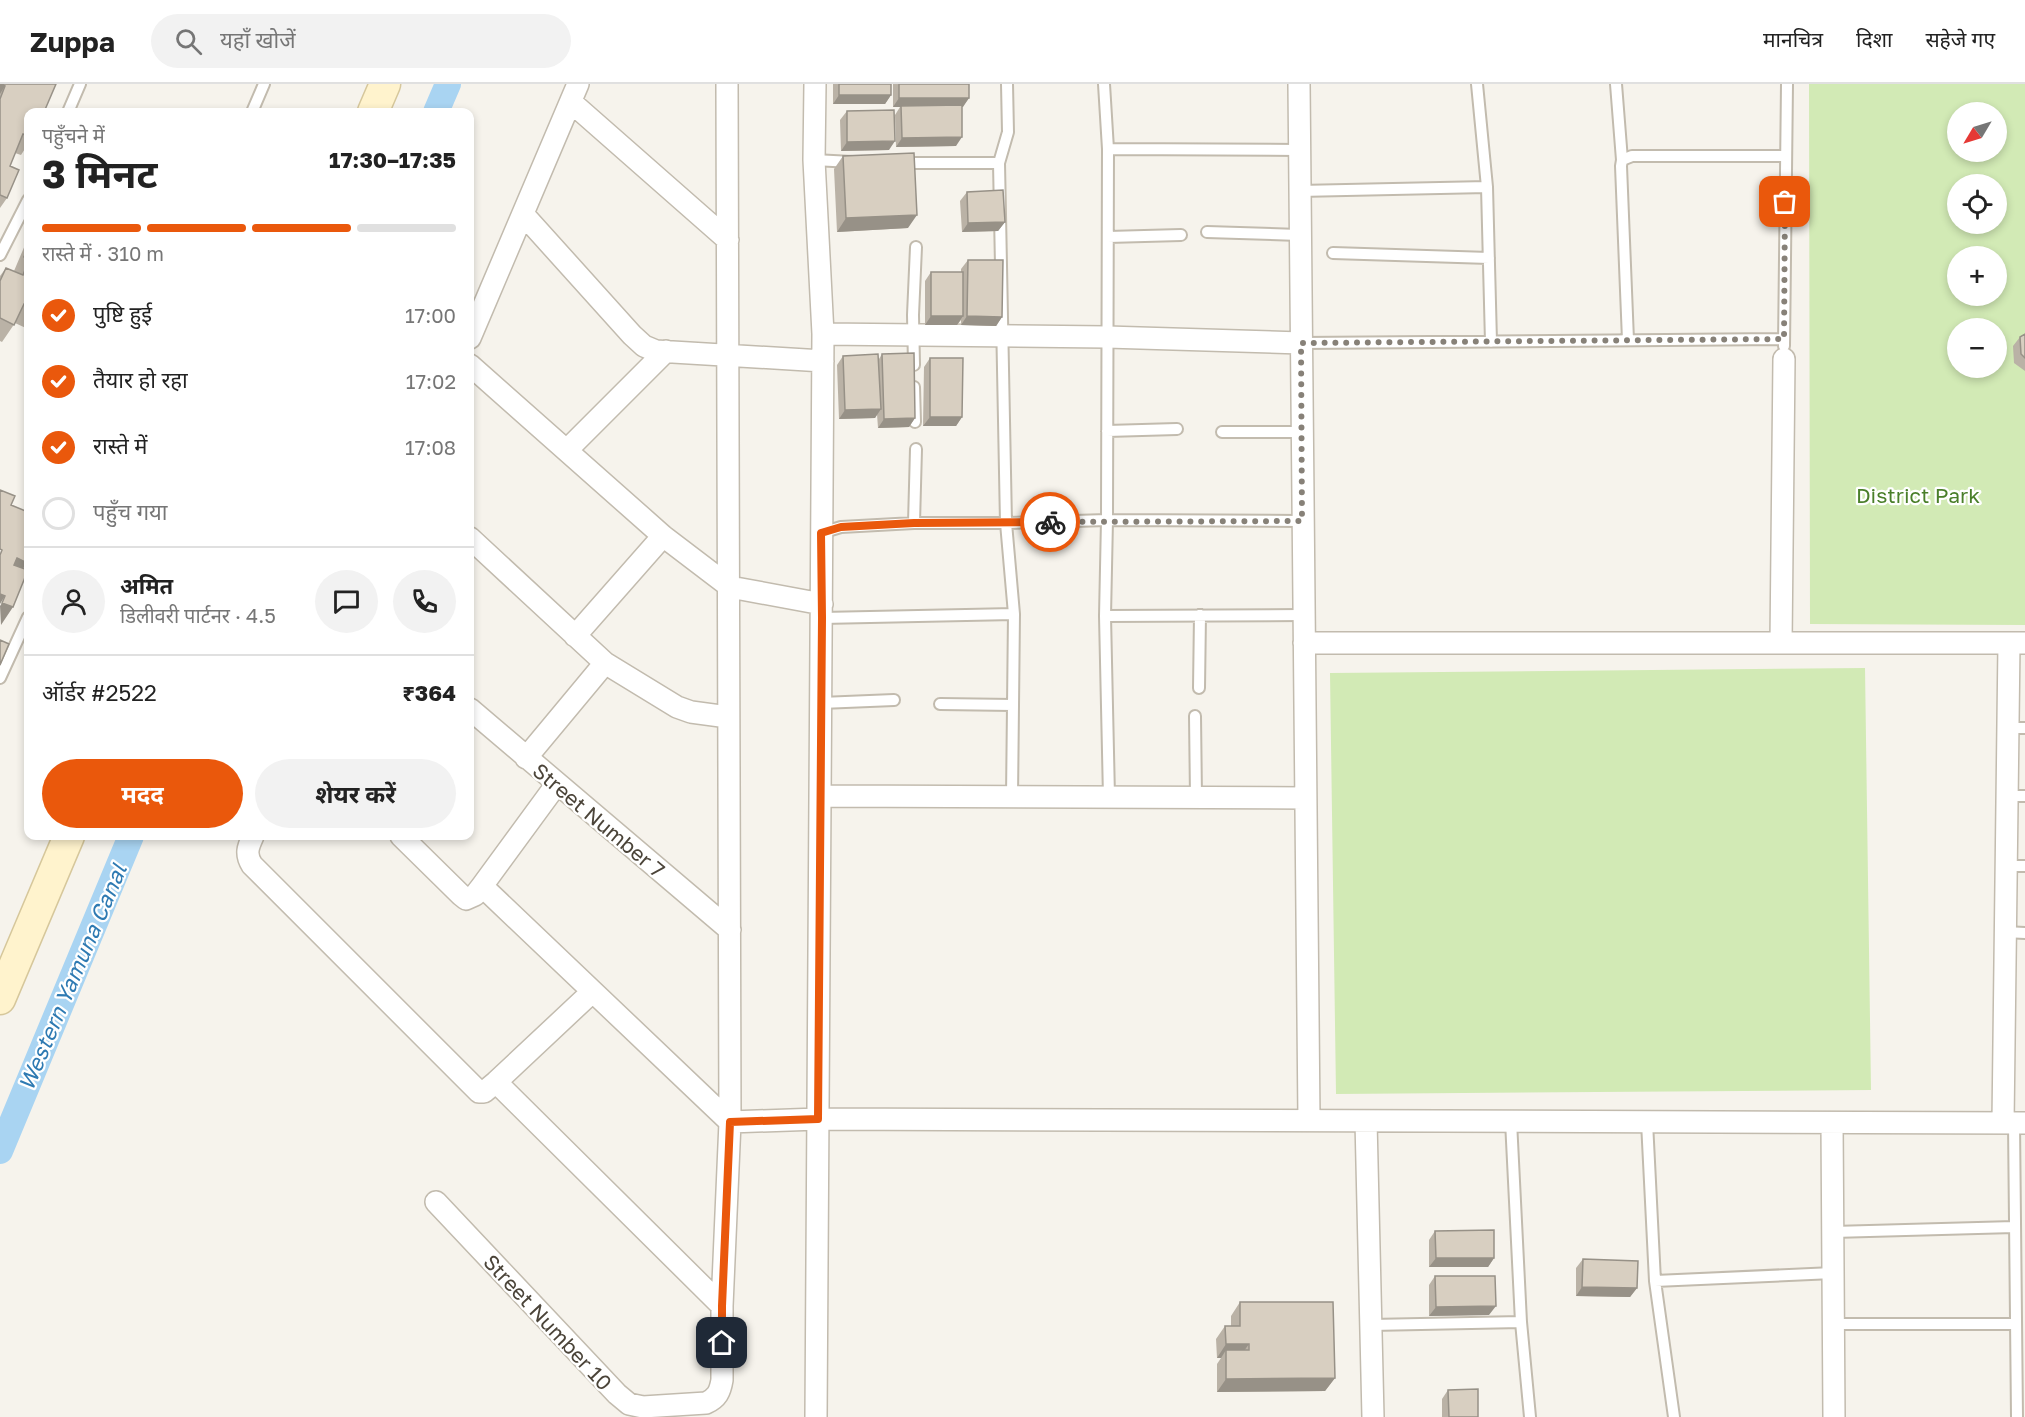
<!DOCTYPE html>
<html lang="hi">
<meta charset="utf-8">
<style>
body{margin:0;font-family:"Golos Text","Noto Sans Devanagari",sans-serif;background:#f2f2f2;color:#222;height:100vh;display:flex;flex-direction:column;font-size:22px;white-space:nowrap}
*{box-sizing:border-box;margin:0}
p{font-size:20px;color:#767676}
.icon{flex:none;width:33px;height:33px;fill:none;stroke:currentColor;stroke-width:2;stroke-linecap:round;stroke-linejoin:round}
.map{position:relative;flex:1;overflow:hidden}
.sheet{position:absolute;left:24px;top:24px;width:450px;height:732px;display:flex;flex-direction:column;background:#fff;border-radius:12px;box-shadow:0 3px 9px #0003}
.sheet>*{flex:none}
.needle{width:39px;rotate:232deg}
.fabs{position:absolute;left:1947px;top:18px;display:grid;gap:12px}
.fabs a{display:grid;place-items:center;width:60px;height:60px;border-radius:50%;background:#fff;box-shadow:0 3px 9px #0003;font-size:30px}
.pin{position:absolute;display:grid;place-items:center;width:51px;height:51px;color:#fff;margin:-26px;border-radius:12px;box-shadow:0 3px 9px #0006}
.courier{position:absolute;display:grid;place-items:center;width:60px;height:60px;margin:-30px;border:4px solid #ea580c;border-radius:50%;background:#fff;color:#222;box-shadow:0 2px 8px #0007}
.head em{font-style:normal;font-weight:700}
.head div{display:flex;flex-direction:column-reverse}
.head{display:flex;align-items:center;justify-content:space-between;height:102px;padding:0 18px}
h1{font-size:39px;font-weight:700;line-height:45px}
.bar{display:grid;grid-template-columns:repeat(4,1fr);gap:9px 6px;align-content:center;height:72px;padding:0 18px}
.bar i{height:8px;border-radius:4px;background:#e0e0e0}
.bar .on{background:#ea580c}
.bar p{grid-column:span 4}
.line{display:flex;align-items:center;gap:15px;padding:0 18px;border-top:2px solid #e0e0e0}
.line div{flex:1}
.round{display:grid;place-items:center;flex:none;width:63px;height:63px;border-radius:32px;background:#f2f2f2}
ol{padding:0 18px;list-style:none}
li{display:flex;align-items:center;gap:18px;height:66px}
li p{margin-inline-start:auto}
li .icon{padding:6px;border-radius:50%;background:#ea580c;color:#fff;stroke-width:4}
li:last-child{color:#767676}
li i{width:33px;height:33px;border:3px solid #e0e0e0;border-radius:50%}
.cta{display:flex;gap:12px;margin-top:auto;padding:12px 18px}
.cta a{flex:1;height:69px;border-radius:36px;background:#ea580c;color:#fff;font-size:24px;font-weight:700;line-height:69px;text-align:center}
.cta a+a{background:#f2f2f2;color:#222}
header{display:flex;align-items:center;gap:36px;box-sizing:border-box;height:84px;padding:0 30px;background:#fff;border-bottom:2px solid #e0e0e0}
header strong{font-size:28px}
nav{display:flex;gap:33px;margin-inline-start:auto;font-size:21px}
.search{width:420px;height:54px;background:#f2f2f2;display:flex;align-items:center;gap:15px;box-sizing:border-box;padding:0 21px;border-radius:33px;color:#767676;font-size:22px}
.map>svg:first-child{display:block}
</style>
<header>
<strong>Zuppa</strong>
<div class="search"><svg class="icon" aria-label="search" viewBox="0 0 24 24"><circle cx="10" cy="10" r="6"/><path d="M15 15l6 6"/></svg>यहाँ खोजें</div>
<nav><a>मानचित्र</a><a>दिशा</a><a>सहेजे गए</a></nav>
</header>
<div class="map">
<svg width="2025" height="1333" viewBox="0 0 2025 1333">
<rect width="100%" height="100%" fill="#f6f3ec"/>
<!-- green -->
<path fill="#d2eab5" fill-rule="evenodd" d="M 1809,0 L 2025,0 L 2025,541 L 1810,540 ZM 1958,28 L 1996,28 L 1996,68 L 1958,68 ZM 1958,100 L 1996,100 L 1996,140 L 1958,140 ZM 1958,172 L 1996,172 L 1996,212 L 1958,212 ZM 1958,244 L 1996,244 L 1996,284 L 1958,284 Z
M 1865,584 L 1871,1006 L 1336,1010 L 1330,589 Z"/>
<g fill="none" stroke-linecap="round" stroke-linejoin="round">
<!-- canal -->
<path stroke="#a9d4f2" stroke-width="26" d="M 436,28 L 448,0
M 0,1067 L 131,752"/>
<!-- lane casing -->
<g stroke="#c2bbae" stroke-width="14">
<path id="lane" d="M 1104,0 L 1108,65
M 1477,0 L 1487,103
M 1616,0 L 1622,76
M 68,28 L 80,0
M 252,28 L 264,0
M 1299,66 L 1108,65 L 1107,436 L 1302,437
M 814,76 L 852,78
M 999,79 L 1008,48 L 1007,0
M 1299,107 L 1487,103 L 1491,258
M 1207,148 L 1299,151
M 1108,153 L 1181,151
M 1333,169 L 1489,174
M 0,171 L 28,116
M 1628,256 L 1621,82 L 1622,76 L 1632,72 L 1786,72
M 1301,259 L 1784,255
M 1784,262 L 1787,0
M 914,281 L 913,231 L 916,163
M 914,303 L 915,338
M 1107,347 L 1177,345
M 1222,348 L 1302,348
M 914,439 L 916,365
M 821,449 L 841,443 L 914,439 L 1006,439 L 999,79 L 901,79
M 1014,530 L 1006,439 L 1107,436 L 1105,532
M 822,534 L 1014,530 L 1012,713
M 0,594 L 28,533
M 1199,604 L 1200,531
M 821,619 L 894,616
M 940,620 L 1013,621
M 1195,632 L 1196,713
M 2008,644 L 2025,644
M 2007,712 L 2025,712
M 1109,713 L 1105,532 L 1303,531
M 2006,782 L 2025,782
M 2005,848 L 2025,849
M 1647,1038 L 1655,1197 L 1833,1189
M 2014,1039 L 2017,1333
M 1833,1148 L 2014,1143
M 1655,1197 L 1674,1333
M 1521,1238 L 1530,1333
M 1833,1240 L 2015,1240
M 1371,1241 L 1521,1238 L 1511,1037"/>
</g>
<!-- street casing -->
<g stroke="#c2bbae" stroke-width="24">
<path id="street" d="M 815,0 L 814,76 L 823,250 L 816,1333
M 1299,0 L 1309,1036
M 571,18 L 728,156
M 523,130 L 632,251 L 644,262 L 656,267 L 823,277
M 823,250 L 1107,253 L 1301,259
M 470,254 L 578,0
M 470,281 L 663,452 L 730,503 L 822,520
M 567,366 L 666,267
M 470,454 L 605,579 L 677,623 L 691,628 L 728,633
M 575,552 L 663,452
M 1304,559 L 2025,559
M 1781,559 L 1784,275
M 470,625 L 730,846
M 526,674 L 605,579
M 821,712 L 1305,714
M 253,752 C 248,763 245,770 252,781 L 479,1008 L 484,1008 L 496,998 L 592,908
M 401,752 L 461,811 L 466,815 L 475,811 L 482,802 L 556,701
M 482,802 L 730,1038 L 818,1035 L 2025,1039
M 496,998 L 722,1222
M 1366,1037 L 1373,1333
M 1832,1039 L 1834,1333
M 2003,1039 L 2009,559
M 436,1118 L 617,1310 L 629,1320 L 643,1323 L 706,1319 C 717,1314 720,1308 722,1296 L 722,1222 L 730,1038 L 727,0"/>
</g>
<!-- secondary casing -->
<g stroke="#d6c79b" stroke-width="33">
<path id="secondary" d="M 373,28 L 385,0
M 0,915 L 69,752"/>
</g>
<!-- lane -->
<use href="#lane" stroke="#fff" stroke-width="10"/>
<!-- street -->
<use href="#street" stroke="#fff" stroke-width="21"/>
<!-- secondary -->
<use href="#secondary" stroke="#fff3cd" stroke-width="30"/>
</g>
<!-- wall -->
<path fill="#bab2a6" d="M 0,0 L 56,0 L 28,28 L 28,60 L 21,71 L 15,69 L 10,82 L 7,114 L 0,124 Z
M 833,0 L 891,0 L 891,11 L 885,20 L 833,20 Z
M 893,0 L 969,0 L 969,14 L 962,23 L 956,62 L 896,63 L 895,31 L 900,23 L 893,23 Z
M 847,27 L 889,66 L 841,67 L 840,36 Z
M 843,72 L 908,144 L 837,148 L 834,85 Z
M 967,108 L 1005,138 L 998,147 L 962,148 L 960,117 Z
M 28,154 L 28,245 L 15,239 L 2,258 L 0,257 L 0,192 L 6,184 L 14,187 Z
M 968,176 L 1002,233 L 996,242 L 961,241 L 961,236 L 957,241 L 925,241 L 925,197 L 931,188 L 961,188 L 961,185 Z
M 2025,250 L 2025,287 L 2014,279 L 2013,262 L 2020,253 Z
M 882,270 L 915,334 L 909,343 L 878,344 L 877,330 L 875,334 L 839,335 L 837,281 L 843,272 L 879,275 Z
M 930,274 L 962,333 L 956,342 L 923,342 L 924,283 Z
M 1435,1147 L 1494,1174 L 1488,1183 L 1429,1183 L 1429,1156 Z
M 1583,1175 L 1637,1204 L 1630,1213 L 1576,1212 L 1576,1184 Z
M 1435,1192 L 1489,1231 L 1429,1232 L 1429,1201 Z
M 1240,1218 L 1335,1294 L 1325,1307 L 1217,1308 L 1217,1280 L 1221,1274 L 1217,1274 L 1216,1255 L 1225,1242 L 1231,1242 L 1231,1232 Z
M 1448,1306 L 1478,1333 L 1442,1333 L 1442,1315 Z"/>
<!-- shaded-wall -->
<path fill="#979187" d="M 0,0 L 5,2 L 0,10 Z
M 839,11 L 891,11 L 885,20 L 833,20 Z
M 899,14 L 969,14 L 963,23 L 893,23 Z
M 962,53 L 956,62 L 896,63 L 902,54 Z
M 895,57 L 889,66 L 841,67 L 847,58 Z
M 917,131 L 908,144 L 837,148 L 846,134 Z
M 1005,138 L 998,147 L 962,148 L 968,139 Z
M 931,232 L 963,232 L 957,241 L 925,241 Z
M 967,232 L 1002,233 L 996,242 L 961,241 Z
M 881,325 L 875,334 L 839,335 L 845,326 Z
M 930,333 L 962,333 L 956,342 L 923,342 Z
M 915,334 L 909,343 L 878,344 L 884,335 Z
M 17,474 L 27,479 L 15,496 L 4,492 Z
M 0,510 L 5,512 L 0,520 Z
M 2,519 L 13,523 L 1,541 L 0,522 Z
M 1436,1174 L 1494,1174 L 1488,1183 L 1429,1183 Z
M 1582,1203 L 1637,1204 L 1630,1213 L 1576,1212 Z
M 1496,1222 L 1489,1231 L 1429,1232 L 1436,1223 Z
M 1226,1260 L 1249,1260 L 1239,1274 L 1226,1266 L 1221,1274 L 1217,1274 Z
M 1335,1294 L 1325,1307 L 1217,1308 L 1226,1295 Z"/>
<!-- building -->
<path fill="#d8cfc1" stroke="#979187" stroke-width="1.5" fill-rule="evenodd" d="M 0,0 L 56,0 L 44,28 L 28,28 L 28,52 L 23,50 L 10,82 L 19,86 L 7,114 L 0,111 L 0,15 L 5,2 Z
M 839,0 L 891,0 L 891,11 L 839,11 Z
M 899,0 L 969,0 L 969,14 L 899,14 Z
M 962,21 L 962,53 L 902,54 L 901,22 Z
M 894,26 L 895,57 L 847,58 L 847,27 Z
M 914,69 L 917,131 L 846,134 L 843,72 Z
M 1003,106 L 1005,138 L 968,139 L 967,108 Z
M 28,164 L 28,175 L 24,173 Z
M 968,176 L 1003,176 L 1002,233 L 967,232 Z
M 28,178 L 28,222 L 24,220 L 14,241 L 0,234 L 0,197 L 6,184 L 23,191 Z
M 931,188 L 963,188 L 963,232 L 931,232 Z
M 2025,250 L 2025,274 L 2021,270 L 2020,253 Z
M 914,269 L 915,334 L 884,335 L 882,270 Z
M 878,270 L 881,325 L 845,326 L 843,272 Z
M 930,274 L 963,274 L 962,333 L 930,333 Z
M 0,406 L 15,412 L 11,421 L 28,428 L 28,486 L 13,523 L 2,519 L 5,512 L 0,510 L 0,471 L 2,466 L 0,465 ZM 17,474 L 27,479 L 25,485 L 14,481 Z
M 0,556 L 9,560 L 0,581 Z
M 1494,1146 L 1494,1174 L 1436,1174 L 1435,1147 Z
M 1583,1175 L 1638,1177 L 1637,1204 L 1582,1203 Z
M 1435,1192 L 1495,1192 L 1496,1222 L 1436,1223 Z
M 1240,1218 L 1333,1218 L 1335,1294 L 1226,1295 L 1226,1266 L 1249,1266 L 1249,1260 L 1226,1260 L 1225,1242 L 1240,1242 Z
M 1478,1305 L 1478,1333 L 1449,1333 L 1448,1306 Z"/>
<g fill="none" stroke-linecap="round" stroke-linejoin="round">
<!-- done -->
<path stroke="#878178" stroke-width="6" stroke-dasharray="0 10.8" d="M 1050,438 L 1302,437 L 1301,259 L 1784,255 L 1785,118"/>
<!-- route -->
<path stroke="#ea580c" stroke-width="8" d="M 722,1259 L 722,1222 L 730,1038 L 818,1035 L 822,534 L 821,449 L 841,443 L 914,439 L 1050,438"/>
</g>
<g text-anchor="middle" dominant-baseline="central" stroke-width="4.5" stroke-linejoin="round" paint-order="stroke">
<!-- park labels -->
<g font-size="21" fill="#4a7f2a" stroke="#fff">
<text x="1918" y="411">District Park</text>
</g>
<!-- street labels -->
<g font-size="21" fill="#4b4439" stroke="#fff">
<text transform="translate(599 736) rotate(40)">Street Number 7</text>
<text transform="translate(548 1238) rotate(47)">Street Number 10</text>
</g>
<!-- water labels -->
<g font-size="22" font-style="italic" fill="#2e7ab2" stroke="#fff">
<text transform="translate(72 893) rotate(-67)">Western Yamuna Canal</text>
</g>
</g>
</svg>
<div class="fabs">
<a><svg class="needle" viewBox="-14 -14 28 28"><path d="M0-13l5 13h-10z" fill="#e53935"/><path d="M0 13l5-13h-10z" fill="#767676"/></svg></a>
<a><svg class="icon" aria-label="locate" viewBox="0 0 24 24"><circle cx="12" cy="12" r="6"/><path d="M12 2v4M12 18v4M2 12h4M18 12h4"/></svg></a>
<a>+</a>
<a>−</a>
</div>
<div class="pin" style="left:1785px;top:118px;background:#ea580c"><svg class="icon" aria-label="bag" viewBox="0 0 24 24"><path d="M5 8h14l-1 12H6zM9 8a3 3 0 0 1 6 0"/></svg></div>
<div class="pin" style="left:722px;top:1259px;background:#1f2937"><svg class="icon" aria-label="home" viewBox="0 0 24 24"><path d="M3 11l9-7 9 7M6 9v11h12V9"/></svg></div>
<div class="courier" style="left:1050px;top:438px"><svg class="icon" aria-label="bike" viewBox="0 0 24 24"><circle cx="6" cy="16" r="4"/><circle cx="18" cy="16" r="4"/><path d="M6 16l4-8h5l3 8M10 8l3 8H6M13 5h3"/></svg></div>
<section class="sheet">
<div class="head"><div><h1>3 मिनट</h1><p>पहुँचने में</p></div><em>17:30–17:35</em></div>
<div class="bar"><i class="on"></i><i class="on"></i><i class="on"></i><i></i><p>रास्ते में · 310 m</p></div>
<ol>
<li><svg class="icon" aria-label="check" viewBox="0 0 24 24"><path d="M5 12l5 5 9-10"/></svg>पुष्टि हुई<p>17:00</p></li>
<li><svg class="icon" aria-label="check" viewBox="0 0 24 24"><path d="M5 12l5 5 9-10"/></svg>तैयार हो रहा<p>17:02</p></li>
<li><svg class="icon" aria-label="check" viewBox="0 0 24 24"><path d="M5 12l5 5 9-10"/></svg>रास्ते में<p>17:08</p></li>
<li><i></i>पहुँच गया</li>
</ol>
<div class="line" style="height:108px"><a class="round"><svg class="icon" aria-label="person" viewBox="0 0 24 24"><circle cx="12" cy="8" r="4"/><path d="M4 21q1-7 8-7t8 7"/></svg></a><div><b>अमित</b><p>डिलीवरी पार्टनर · 4.5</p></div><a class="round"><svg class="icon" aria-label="chat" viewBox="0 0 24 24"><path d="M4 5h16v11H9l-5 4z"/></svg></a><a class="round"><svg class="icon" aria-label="phone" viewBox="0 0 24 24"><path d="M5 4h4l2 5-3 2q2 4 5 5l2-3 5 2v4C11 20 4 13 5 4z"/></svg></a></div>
<div class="line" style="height:78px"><div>ऑर्डर #2522</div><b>₹364</b></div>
<div class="cta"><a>मदद</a><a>शेयर करें</a></div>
</section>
</div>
